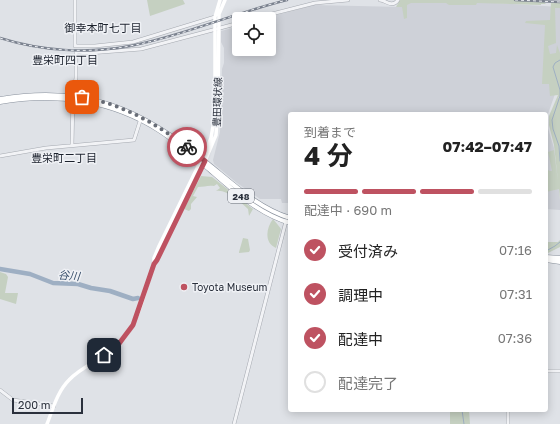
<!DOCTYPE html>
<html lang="ja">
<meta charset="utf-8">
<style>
body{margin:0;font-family:"Golos Text","Noto Sans JP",sans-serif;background:#f2f2f2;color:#222;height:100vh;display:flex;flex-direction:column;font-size:15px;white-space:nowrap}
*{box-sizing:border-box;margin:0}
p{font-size:13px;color:#767676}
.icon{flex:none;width:22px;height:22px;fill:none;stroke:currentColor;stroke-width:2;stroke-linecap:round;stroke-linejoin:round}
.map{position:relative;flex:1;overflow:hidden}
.panel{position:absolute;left:288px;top:112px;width:260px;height:300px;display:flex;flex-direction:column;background:#fff;border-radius:4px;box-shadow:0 2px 10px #0003}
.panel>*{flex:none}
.controls{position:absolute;left:232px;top:12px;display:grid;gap:8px}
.controls a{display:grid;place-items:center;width:44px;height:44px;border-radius:4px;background:#fff;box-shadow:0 2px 10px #0003;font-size:20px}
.scale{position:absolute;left:12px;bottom:10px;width:71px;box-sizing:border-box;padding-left:4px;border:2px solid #2a303c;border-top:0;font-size:11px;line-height:14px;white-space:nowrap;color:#2a303c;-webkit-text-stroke:3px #eff1f5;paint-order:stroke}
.pin{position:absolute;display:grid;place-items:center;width:34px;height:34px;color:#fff;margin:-17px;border-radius:8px;box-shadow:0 2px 6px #0006}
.courier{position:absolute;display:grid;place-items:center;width:40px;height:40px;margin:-20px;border:3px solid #be5261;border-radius:50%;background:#fff;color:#222;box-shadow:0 1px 5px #0007}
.headline em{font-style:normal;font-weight:700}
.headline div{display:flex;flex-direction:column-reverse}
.headline{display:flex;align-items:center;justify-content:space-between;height:68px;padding:0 16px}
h1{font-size:26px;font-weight:700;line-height:30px}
.bar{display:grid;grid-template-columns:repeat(4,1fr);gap:6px 4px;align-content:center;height:48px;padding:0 16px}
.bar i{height:5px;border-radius:3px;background:#e0e0e0}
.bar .current{background:#be5261}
.bar p{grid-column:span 4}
ol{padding:0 16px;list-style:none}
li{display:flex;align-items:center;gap:12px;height:44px}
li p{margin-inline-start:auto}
li .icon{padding:4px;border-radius:50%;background:#be5261;color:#fff;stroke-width:4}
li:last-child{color:#767676}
li i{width:22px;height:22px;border:2px solid #e0e0e0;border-radius:50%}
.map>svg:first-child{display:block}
</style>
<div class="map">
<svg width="560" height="424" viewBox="0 0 560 424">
<rect width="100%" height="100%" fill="#dfe2e7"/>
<!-- built -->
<path fill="#ced1d8" d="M 403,0 L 447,0 L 560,7 L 560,56 L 547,61 L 555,94 L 548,114 L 547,125 L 554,148 L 560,200 L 560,210 L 546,209 L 546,114 L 290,114 L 290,203 L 282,203 L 281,199 L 260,199 L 237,183 L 214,164 L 213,160 L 220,132 L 222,69 L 224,63 L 224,48 L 221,42 L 221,31 L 239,26 L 239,49 L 269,49 L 269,19 L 262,19 L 314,5 L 402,7 Z"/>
<!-- green -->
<path fill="#c5d0c1" d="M 147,0 L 183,0 L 185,4 L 150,16 Z
M 400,0 L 519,0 L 543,1 L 546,4 L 541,4 L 541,5 L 477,3 L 476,5 L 449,5 L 446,3 L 411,3 L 407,5 L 407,18 L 404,19 L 402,7 L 396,7 Z
M 551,3 L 560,3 L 560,8 L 555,8 L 556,43 L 548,46 L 550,54 L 556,53 L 557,45 L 560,53 L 560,98 L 558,97 L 560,99 L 560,199 L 559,189 L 546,192 L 546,169 L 550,171 L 552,171 L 548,152 L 554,150 L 558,182 L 554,145 L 549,125 L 549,116 L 558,95 L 550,96 L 549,84 L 542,84 L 545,25 L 525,23 L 526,21 L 550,20 Z
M 201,176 L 212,177 L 253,209 L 249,216 L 248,209 C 240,202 227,189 216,191 L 220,188 L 217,184 L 214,186 C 208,185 204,187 198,187 L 193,196 L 197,197 L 191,204 L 191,209 L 189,211 L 184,209 Z
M 273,219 L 278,225 L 281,229 L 276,248 C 264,243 266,228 273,219 Z
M 243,238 L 248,239 L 250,250 L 249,252 L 239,253 L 239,252 Z
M 560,240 L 560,247 L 546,254 L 546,242 L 558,242 Z
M 0,272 L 6,274 L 8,277 L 5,293 L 18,293 L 16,304 L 0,299 Z
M 450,410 L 469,410 L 470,424 L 450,424 Z"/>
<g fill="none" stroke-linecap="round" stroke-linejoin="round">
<!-- stream -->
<path stroke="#9eafc3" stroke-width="1" d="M 560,60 L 555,63 L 553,67 L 560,90 L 560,96 L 552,120 L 553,129 L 559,146 L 560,161
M 546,251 L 555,246 L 560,242
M 462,410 L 464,424"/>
<!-- river -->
<path stroke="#9eafc3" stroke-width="4.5" d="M 0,269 L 30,274 L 53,283 L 78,284 L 91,288 L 110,291 L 133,299 L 138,298"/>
<!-- tertiary casing -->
<g stroke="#a5a9b0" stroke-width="4">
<path id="tertiary" d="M 75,0 L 75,46
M 380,0 C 387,1 392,8 398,0
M 252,19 L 315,3 L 348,0
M 75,46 L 95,46 L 133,42 L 215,17
M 76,52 L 89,53 L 141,49 L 239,23
M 72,145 L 73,96 L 76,78 L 76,51
M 0,156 L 46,148 L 134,140 L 141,118
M 546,371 L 560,371
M 0,390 L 13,400 L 54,406
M 234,424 L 286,221
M 508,424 L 508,410"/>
</g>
<!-- trunk casing -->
<g stroke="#88909c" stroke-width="5">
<path id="trunk" d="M 0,99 C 86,85 141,108 207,163 C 233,184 258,208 290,218
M 0,102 C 55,92 112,100 160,131 C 177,142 194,157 210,170 C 234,191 259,214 290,223
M 546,257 L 560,258
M 546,260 L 560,262"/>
</g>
<!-- tertiary -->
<use href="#tertiary" stroke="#f2f3f6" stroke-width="3"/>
<!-- secondary -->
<path stroke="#fff" stroke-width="3.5" d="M 154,263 L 205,161 L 216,135 L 218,105 L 219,14 L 225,0
M 47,424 C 53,409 57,392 69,380 C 84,364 108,358 123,340 C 140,319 145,289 154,264 L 154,258 L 159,246 L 205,152 L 211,138 L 214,120 L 215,105 L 215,17 L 220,0"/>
<!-- trunk -->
<use href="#trunk" stroke="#fff" stroke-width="4"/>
<!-- rail casing -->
<g stroke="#7b828f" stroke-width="2.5">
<path id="rail" d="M 515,0 L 560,2
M 0,38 C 41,51 87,54 130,46 C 183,36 234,13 287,0"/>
</g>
<!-- rail -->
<use href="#rail" stroke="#eff1f5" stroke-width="1" stroke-dasharray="3" stroke-linecap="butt"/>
</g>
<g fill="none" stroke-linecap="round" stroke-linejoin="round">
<!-- done -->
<path stroke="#696e78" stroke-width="4" stroke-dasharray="0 7.2" d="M 82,97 C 122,104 155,123 187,147"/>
<!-- route -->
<path stroke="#be5261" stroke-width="5" d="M 104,355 L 118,345 L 133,325 L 154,264 L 157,260 L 205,161 L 187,147"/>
</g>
<!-- markers -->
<circle fill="#be5261" stroke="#eff1f5" stroke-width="1.5" cx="184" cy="287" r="4"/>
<g text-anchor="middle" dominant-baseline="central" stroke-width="3" stroke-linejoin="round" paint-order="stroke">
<!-- shield labels -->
<rect fill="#eff1f5" stroke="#656a74" stroke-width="1" x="228" y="189" width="26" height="14" rx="3"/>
<g font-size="9" font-weight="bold" fill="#2a303c">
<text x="241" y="196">248</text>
</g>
<!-- street labels -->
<g font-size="10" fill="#2a303c" stroke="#eff1f5">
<text transform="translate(217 102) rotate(-88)">豊田環状線</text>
</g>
<!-- poi labels -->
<g font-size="10" fill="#2a303c" stroke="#eff1f5" text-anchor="start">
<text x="192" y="287">Toyota Museum</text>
</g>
<!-- neighbourhood labels -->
<g font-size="11" fill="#1c222d" stroke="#eff1f5">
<text x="103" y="27">御幸本町七丁目</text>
<text x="65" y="59">豊栄町四丁目</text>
<text x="64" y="157">豊栄町二丁目</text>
</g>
<!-- water labels -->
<g font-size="11" font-style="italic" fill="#394f6b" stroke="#eff1f5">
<text transform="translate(69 275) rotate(5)">谷川</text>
</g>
</g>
</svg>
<div class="controls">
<a><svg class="icon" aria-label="locate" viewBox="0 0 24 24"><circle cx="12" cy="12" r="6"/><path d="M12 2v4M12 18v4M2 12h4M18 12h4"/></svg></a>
</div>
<div class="scale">200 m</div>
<div class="pin" style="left:82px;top:97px;background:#ea580c"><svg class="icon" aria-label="bag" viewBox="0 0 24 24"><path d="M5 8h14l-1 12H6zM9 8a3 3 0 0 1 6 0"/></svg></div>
<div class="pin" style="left:104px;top:355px;background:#1f2937"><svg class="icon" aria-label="home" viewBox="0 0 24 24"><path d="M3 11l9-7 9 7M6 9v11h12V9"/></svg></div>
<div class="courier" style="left:187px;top:147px"><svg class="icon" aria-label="bike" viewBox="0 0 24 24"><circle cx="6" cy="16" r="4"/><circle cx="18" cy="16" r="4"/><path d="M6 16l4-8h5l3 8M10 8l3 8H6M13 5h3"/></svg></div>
<section class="panel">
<div class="headline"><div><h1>4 分</h1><p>到着まで</p></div><em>07:42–07:47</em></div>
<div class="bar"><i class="current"></i><i class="current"></i><i class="current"></i><i></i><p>配達中 · 690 m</p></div>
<ol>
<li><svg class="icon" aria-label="check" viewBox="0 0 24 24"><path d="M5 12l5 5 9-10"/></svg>受付済み<p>07:16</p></li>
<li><svg class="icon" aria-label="check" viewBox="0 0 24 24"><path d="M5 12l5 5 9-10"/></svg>調理中<p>07:31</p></li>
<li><svg class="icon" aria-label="check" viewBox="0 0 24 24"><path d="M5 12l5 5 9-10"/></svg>配達中<p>07:36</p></li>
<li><i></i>配達完了</li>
</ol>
</section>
</div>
